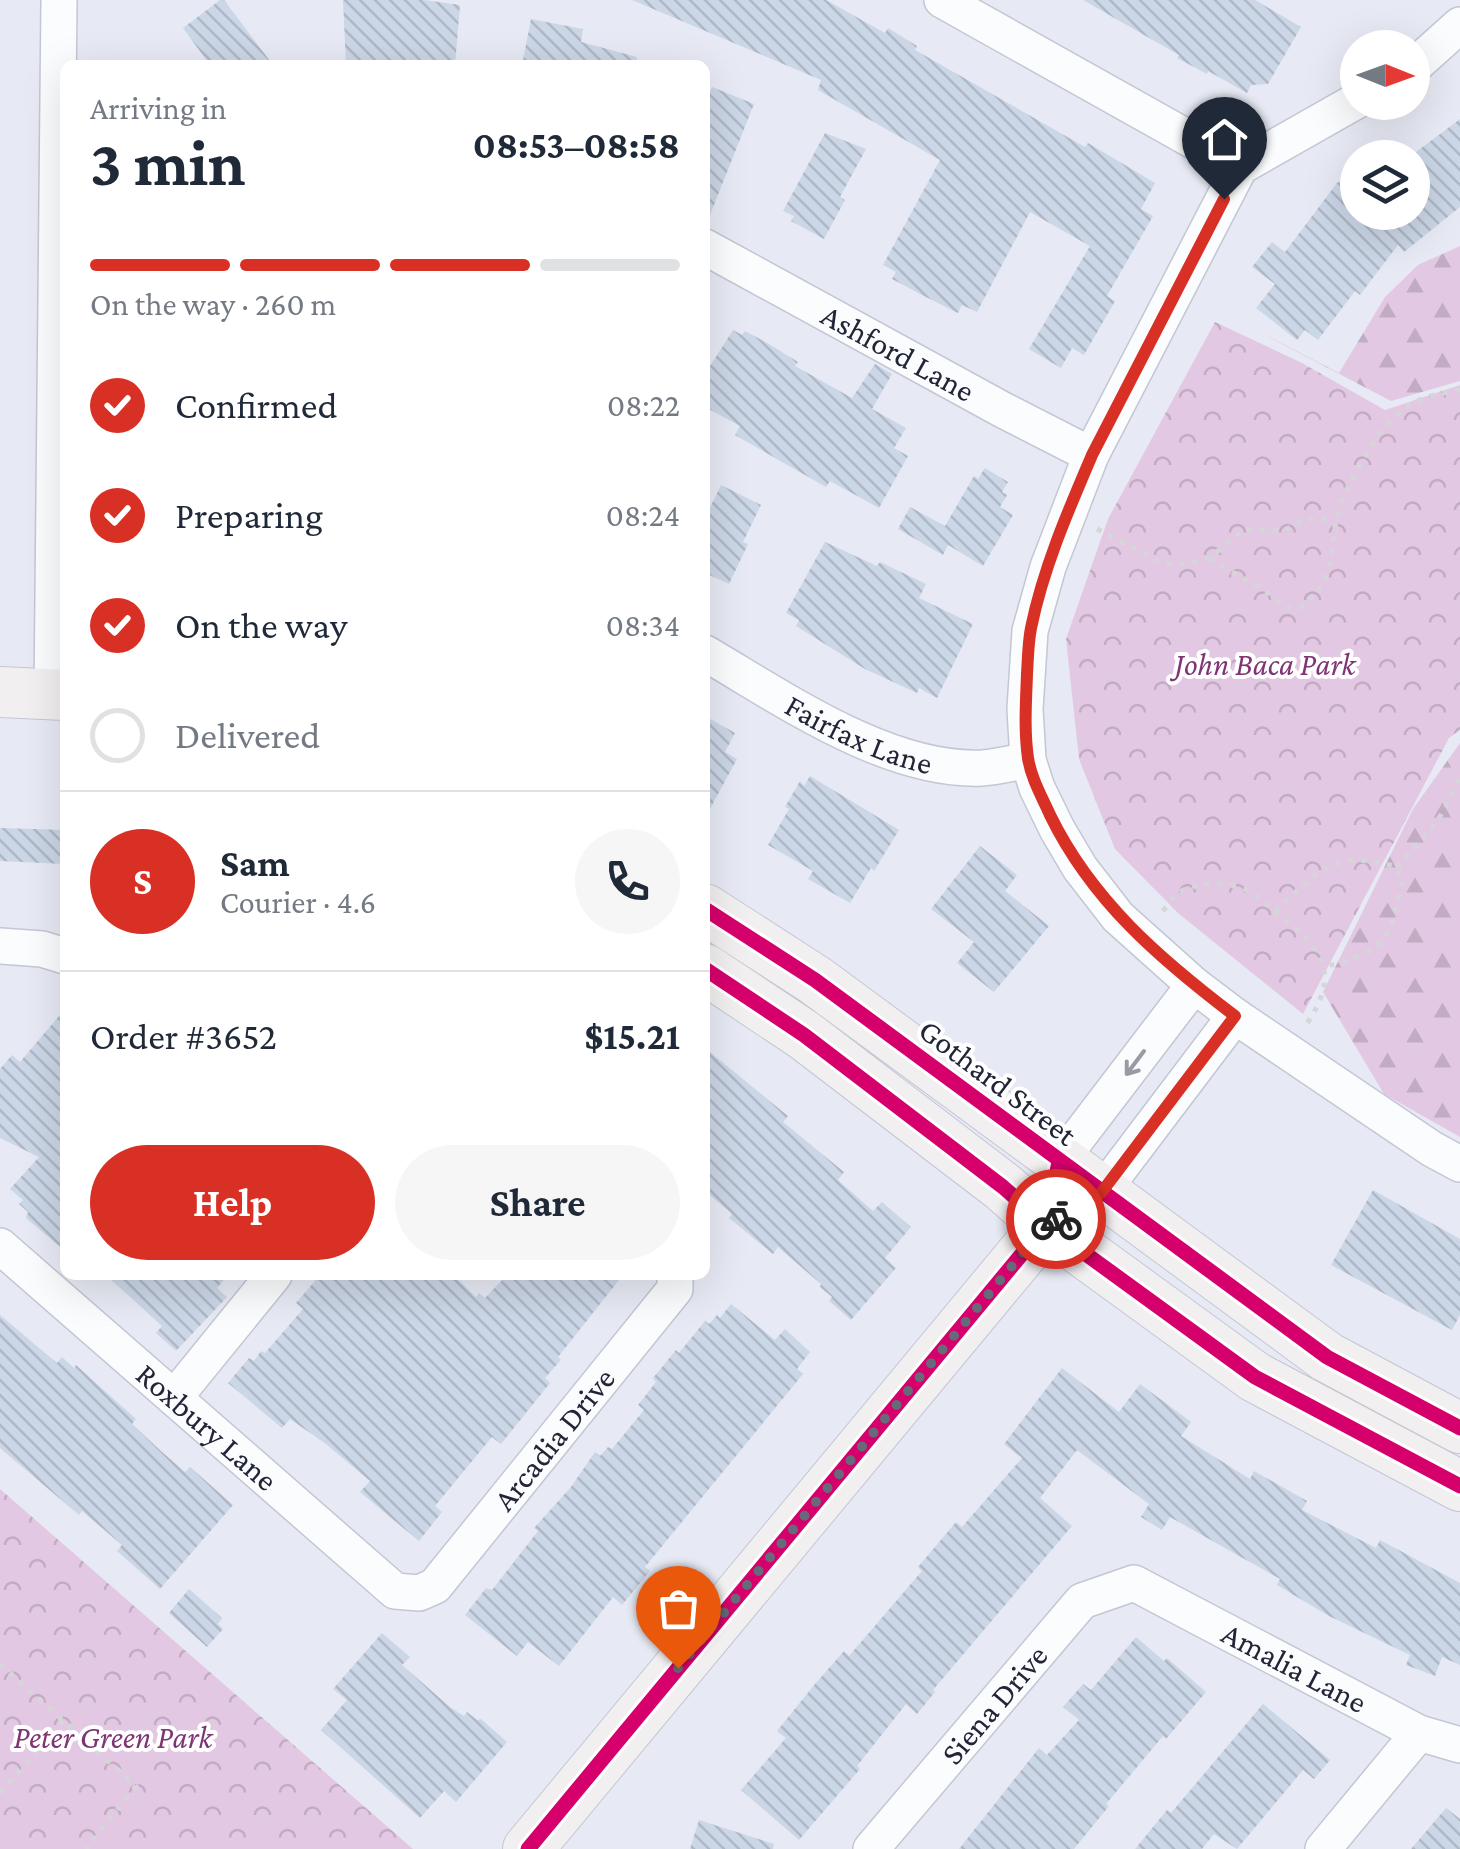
<!DOCTYPE html>
<meta charset="utf-8">
<style>
body{margin:0;font-family:"Crimson Pro",serif;background:#f6f6f7;color:#1f2937;height:100vh;display:flex;flex-direction:column;font-size:38px;white-space:nowrap}
*{box-sizing:border-box;margin:0}
p{font-size:32px;color:#747a83}
.icon{flex:none;width:55px;height:55px;fill:none;stroke:currentColor;stroke-width:2;stroke-linecap:round;stroke-linejoin:round}
.map{position:relative;flex:1;overflow:hidden}
.drawer{position:absolute;left:60px;top:60px;width:650px;height:1220px;display:flex;flex-direction:column;background:#fff;border-radius:15px;box-shadow:0 10px 40px #0002}
.drawer>*{flex:none}
.needle{width:65px;rotate:91deg}
.buttons{position:absolute;left:1340px;top:30px;display:grid;gap:20px}
.buttons a{display:grid;place-items:center;width:90px;height:90px;border-radius:50%;background:#fff;box-shadow:0 10px 40px #0002;font-size:50px}
.pin{position:absolute;display:grid;place-items:center;width:85px;height:85px;color:#fff;margin:-102px -42px;border-radius:50% 50% 50% 0;rotate:-45deg;box-shadow:0 0 10px #0007}
.pin .icon{rotate:45deg}
.courier{position:absolute;display:grid;place-items:center;width:100px;height:100px;margin:-50px;border:8px solid #d93025;border-radius:50%;background:#fff;color:#222;box-shadow:0 2px 12px #0007}
.head em{font-style:normal;font-weight:700}
.head div{display:flex;flex-direction:column-reverse}
.head{display:flex;align-items:center;justify-content:space-between;height:170px;padding:0 30px}
h1{font-size:65px;font-weight:700;line-height:75px}
.bar{display:grid;grid-template-columns:repeat(4,1fr);gap:15px 10px;align-content:center;height:120px;padding:0 30px}
.bar i{height:12px;border-radius:8px;background:#e0e1e3}
.bar .current{background:#d93025}
.bar p{grid-column:span 4}
.line{display:flex;align-items:center;gap:25px;padding:0 30px;border-top:2px solid #e0e1e3}
.line div{flex:1}
.round{display:grid;place-items:center;flex:none;width:105px;height:105px;border-radius:52px;background:#f6f6f7}
ol{padding:0 30px;list-style:none}
li{display:flex;align-items:center;gap:30px;height:110px}
li p{margin-inline-start:auto}
li .icon{padding:10px;border-radius:50%;background:#d93025;color:#fff;stroke-width:4}
li:last-child{color:#747a83}
li i{width:55px;height:55px;border:5px solid #e0e1e3;border-radius:50%}
.action{display:flex;gap:20px;margin-top:auto;padding:20px 30px}
.action a{flex:1;height:115px;border-radius:60px;background:#d93025;color:#fff;font-size:40px;font-weight:700;line-height:115px;text-align:center}
.action a+a{background:#f6f6f7;color:#1f2937}
.map>svg:first-child{display:block}
</style>
<div class="map">
<svg width="1460" height="1849" viewBox="0 0 1460 1849">
<defs>
<pattern id="forest-firs" width="22" height="20" patternUnits="userSpaceOnUse" patternTransform="scale(2.5)"><rect width="22" height="20" fill="#e3c8e3"/><path d="M5 1l3.5 6h-7zM16 11l3.5 6h-7z" fill="#c2acc3"/></pattern>
<pattern id="park-crowns" width="20" height="18" patternUnits="userSpaceOnUse" patternTransform="scale(2.5)"><rect width="20" height="18" fill="#e3c8e3"/><path d="M2 6a3 3 0 1 1 6 0M12 15a3 3 0 1 1 6 0" fill="none" stroke="#c2acc3"/></pattern>
<pattern id="building-back-hatch" width="6" height="6" patternUnits="userSpaceOnUse" patternTransform="scale(2.5)"><rect width="6" height="6" fill="#cbd6e6"/><path d="M-1 5l2 2M0 0l6 6M5-1l2 2" fill="none" stroke="#aeb8c6"/></pattern>
</defs>
<rect width="100%" height="100%" fill="#e7eaf4"/>
<!-- forest -->
<path fill="url(#forest-firs)" d="M 1460,246 L 1460,381 L 1391,401 L 1219,311 L 1339,373 L 1385,297 L 1418,265 Z
M 1460,743 L 1460,1137 L 1384,1094 L 1323,992 L 1413,809 Z"/>
<!-- park -->
<path fill="url(#park-crowns)" d="M 1215,322 L 1302,363 L 1385,410 L 1460,385 L 1460,730 L 1449,738 L 1303,1014 L 1178,913 L 1115,849 L 1079,759 L 1066,639 L 1108,519 Z
M 0,1489 L 413,1849 L 0,1849 Z"/>
<!-- building -->
<path fill="url(#building-back-hatch)" d="M 220,0 L 224,0 L 273,65 L 210,65 L 183,28 Z
M 343,0 L 424,0 L 460,5 L 455,65 L 346,65 Z
M 632,0 L 826,0 L 885,33 L 888,28 L 917,46 L 915,50 L 1085,147 L 1088,143 L 1155,183 L 1141,209 L 1153,216 L 1107,296 L 1115,301 L 1084,355 L 1072,348 L 1061,368 L 1029,349 L 1090,246 L 1030,212 L 977,312 L 962,305 L 958,313 L 922,295 L 892,279 L 896,272 L 883,265 L 940,160 L 818,90 L 821,80 Z
M 1083,0 L 1255,0 L 1301,27 L 1268,84 L 1251,85 L 1247,93 L 1208,71 L 1207,74 L 1177,58 L 1179,55 Z
M 531,19 L 583,29 L 581,42 L 637,57 L 636,65 L 522,65 Z
M 712,87 L 754,104 L 706,225 L 705,105 Z
M 1460,119 L 1460,207 L 1404,252 L 1398,245 L 1360,295 L 1355,291 L 1318,340 L 1305,330 L 1297,340 L 1256,308 L 1275,284 L 1252,267 L 1272,242 L 1285,252 L 1337,183 L 1358,167 L 1358,212 L 1412,212 L 1412,155 Z
M 825,133 L 866,149 L 840,197 L 845,200 L 824,239 L 791,221 L 794,216 L 783,211 Z
M 733,330 L 742,335 L 745,331 L 769,344 L 798,362 L 795,366 L 852,398 L 875,364 L 892,374 L 872,409 L 906,428 L 894,448 L 908,456 L 879,508 L 830,481 L 826,487 L 735,435 L 740,426 L 705,407 L 705,374 Z
M 985,468 L 1008,482 L 1002,492 L 1007,495 L 1000,507 L 1013,515 L 983,566 L 948,545 L 943,555 L 898,529 L 910,507 L 945,526 L 974,476 L 978,479 Z
M 721,485 L 761,505 L 743,542 L 748,544 L 729,584 L 705,573 L 705,518 Z
M 825,542 L 877,566 L 880,562 L 926,584 L 919,598 L 973,624 L 937,698 L 919,688 L 917,693 L 865,669 L 796,626 L 799,620 L 786,613 Z
M 705,716 L 735,733 L 725,752 L 737,759 L 705,818 Z
M 810,776 L 899,830 L 874,871 L 871,868 L 850,903 L 808,879 L 813,871 L 768,845 L 789,809 L 785,807 L 800,781 L 804,786 Z
M 0,828 L 65,830 L 65,864 L 0,861 Z
M 980,846 L 1017,875 L 1005,891 L 1049,926 L 994,992 L 957,963 L 974,942 L 931,909 Z
M 65,1009 L 65,1251 L 26,1218 L 28,1212 L 19,1204 L 23,1200 L 10,1189 L 39,1157 L 0,1138 L 0,1069 L 12,1055 L 20,1062 Z
M 705,1048 L 788,1116 L 783,1122 L 844,1172 L 838,1180 L 873,1211 L 882,1202 L 911,1227 L 885,1258 L 896,1268 L 851,1320 L 829,1301 L 832,1297 L 820,1287 L 821,1284 L 778,1247 L 773,1254 L 729,1218 L 732,1214 L 705,1191 Z
M 1373,1190 L 1460,1239 L 1460,1315 L 1452,1330 L 1331,1265 Z
M 106,1275 L 228,1275 L 217,1288 L 227,1297 L 176,1351 L 156,1333 L 162,1326 Z
M 320,1275 L 453,1275 L 476,1297 L 479,1293 L 485,1298 L 507,1275 L 623,1275 L 558,1357 L 561,1360 L 545,1378 L 550,1383 L 501,1444 L 492,1437 L 435,1506 L 442,1512 L 419,1541 L 360,1492 L 370,1481 L 326,1444 L 290,1419 L 282,1428 L 228,1383 L 249,1358 L 254,1361 L 261,1351 L 265,1353 L 303,1309 L 296,1303 Z
M 731,1304 L 775,1340 L 785,1329 L 810,1352 L 797,1369 L 803,1374 L 645,1567 L 650,1571 L 622,1605 L 613,1597 L 559,1666 L 528,1642 L 517,1656 L 465,1615 L 486,1588 L 492,1590 L 538,1531 L 534,1528 L 571,1487 L 595,1452 L 600,1456 L 608,1447 L 612,1449 L 644,1410 L 638,1405 L 656,1382 L 653,1378 L 676,1350 L 679,1353 L 705,1321 L 709,1324 L 717,1315 L 720,1318 Z
M 0,1315 L 57,1363 L 62,1357 L 74,1368 L 76,1365 L 136,1419 L 132,1424 L 162,1452 L 185,1472 L 190,1467 L 233,1505 L 160,1589 L 117,1551 L 122,1545 L 82,1511 L 79,1515 L 0,1448 Z
M 1062,1368 L 1119,1412 L 1140,1384 L 1191,1422 L 1181,1436 L 1250,1479 L 1254,1471 L 1307,1501 L 1302,1510 L 1376,1548 L 1380,1540 L 1460,1583 L 1460,1665 L 1442,1657 L 1435,1676 L 1406,1665 L 1410,1655 L 1329,1616 L 1277,1585 L 1280,1579 L 1170,1517 L 1162,1530 L 1141,1517 L 1149,1504 L 1077,1450 L 1040,1498 L 1072,1526 L 933,1690 L 935,1692 L 917,1714 L 906,1704 L 857,1766 L 860,1769 L 799,1840 L 741,1790 L 786,1738 L 777,1731 L 815,1684 L 844,1651 L 849,1656 L 922,1571 L 918,1567 L 956,1522 L 962,1527 L 1022,1458 L 1004,1444 Z
M 189,1589 L 222,1618 L 218,1624 L 223,1629 L 207,1647 L 169,1613 Z
M 382,1633 L 410,1657 L 402,1665 L 450,1707 L 464,1716 L 467,1712 L 477,1720 L 481,1719 L 507,1742 L 456,1802 L 444,1791 L 420,1818 L 321,1730 L 347,1700 L 333,1689 Z
M 1136,1637 L 1164,1661 L 1167,1658 L 1206,1692 L 1166,1739 L 1163,1736 L 1106,1804 L 1109,1806 L 1074,1849 L 959,1849 L 1039,1748 L 1047,1755 L 1079,1720 L 1063,1707 L 1083,1684 L 1091,1690 Z
M 1263,1704 L 1330,1760 L 1314,1779 L 1303,1770 L 1237,1849 L 1214,1834 L 1202,1849 L 1135,1849 L 1167,1810 L 1171,1813 Z
M 1446,1808 L 1460,1819 L 1460,1849 L 1411,1849 Z
M 699,1820 L 774,1844 L 773,1849 L 690,1849 Z"/>
<g fill="none" stroke-linecap="round" stroke-linejoin="round">
<!-- street casing -->
<g stroke="#c3c7d4" stroke-width="38">
<g id="street">
<path d="M 942,0 L 1240,167"/>
<path d="M 1412,68 L 1460,25"/>
<path d="M 1358,100 L 1240,167 L 1091,455 L 1048,567 L 1030,631 L 1025,709 L 1028,760 L 1037,788 L 1057,829 L 1080,868 L 1118,917 L 1194,985 L 1235,1016 L 1432,1149 L 1460,1164"/>
<path id="s1" d="M 705,247 L 1003,410 L 1091,455"/>
<path id="s2" d="M 705,653 C 784,699 888,772 982,768 C 997,767 1013,763 1028,760"/>
<path d="M 52,696 L 59,0"/>
<path d="M 0,946 L 42,949 L 65,956"/>
<path d="M 1046,1225 L 1059,1162 L 1194,985"/>
<path d="M 1046,1225 L 1101,1193 L 1235,1016"/>
<path id="s3" d="M 0,1246 L 395,1591 L 419,1593 L 435,1586 L 675,1289 L 675,1275"/>
<path d="M 174,1398 L 274,1275"/>
<path id="s4" d="M 871,1849 L 1082,1601 L 1134,1583 L 1419,1733 L 1460,1745"/>
<path d="M 1323,1849 L 1419,1733"/>
</g>
</g>
<!-- secondary casing -->
<g stroke="#c3c7d4" stroke-width="52">
<path id="secondary" d="M 0,692 L 65,695
M 705,909 L 815,980 L 1327,1357 L 1460,1428
M 705,969 L 804,1035 L 1003,1187 L 1046,1225 L 1255,1377 L 1460,1486
M 528,1849 L 1046,1225"/>
</g>
<!-- path -->
<path stroke="#d5d6da" stroke-width="5" stroke-dasharray="5 8" stroke-linecap="butt" d="M 1097,529 L 1165,564 L 1189,563 L 1210,558 L 1237,535 L 1248,529 L 1283,531 L 1304,520 L 1337,519
M 1210,558 C 1226,570 1242,577 1259,587 C 1275,596 1279,610 1300,608 C 1338,577 1328,558 1337,517 C 1346,483 1378,426 1408,406 C 1422,396 1443,393 1460,390
M 1396,867 C 1426,839 1446,814 1460,775
M 1163,911 C 1167,906 1172,897 1178,893 C 1194,882 1230,881 1247,890 C 1258,896 1268,906 1278,914 C 1322,948 1342,972 1306,1025
M 1275,912 C 1316,872 1335,848 1396,867 L 1403,878 C 1390,940 1387,952 1323,967
M 0,1664 L 136,1786 L 86,1849
M 0,1793 L 63,1720"/>
<!-- street -->
<use href="#street" stroke="#fbfcfd" stroke-width="35"/>
<!-- secondary -->
<use href="#secondary" stroke="#f2eff0" stroke-width="50"/>
<!-- cycleway casing -->
<g stroke="#fff" stroke-width="21">
<path id="cycleway" d="M 705,909 L 815,980 L 1327,1357 L 1460,1428
M 705,969 L 804,1035 L 1003,1187 L 1046,1225 L 1255,1377 L 1460,1486
M 528,1849 L 1046,1225 L 1059,1162"/>
</g>
<!-- cycleway -->
<use href="#cycleway" stroke="#d6006c" stroke-width="15"/>
</g>
<!-- one-way arrows -->
<defs><path id="oneway-shaft" d="M-6 0H5M1.5-3L5.5 0L1.5 3" fill="none" stroke-width="1.6" stroke-linecap="round" stroke-linejoin="round" transform="scale(2.5)"/></defs>
<use stroke="#999ba4" href="#oneway-shaft" transform="translate(1135 1063) rotate(127)"/>
<g fill="none" stroke-linecap="round" stroke-linejoin="round">
<!-- done -->
<path stroke="#666a79" stroke-width="10" stroke-dasharray="0 18" d="M 678,1668 L 1046,1225 L 1056,1219"/>
<!-- route -->
<path stroke="#d93025" stroke-width="12" d="M 1056,1219 L 1101,1193 L 1235,1016 C 1160,959 1092,901 1050,815 C 1042,797 1031,778 1028,758 C 1024,730 1026,702 1027,674 C 1028,659 1028,643 1031,628 C 1043,569 1068,511 1092,455 L 1224,199"/>
</g>
<g text-anchor="middle" dominant-baseline="central" stroke-width="8" stroke-linejoin="round" paint-order="stroke">
<!-- street labels -->
<g font-size="32" fill="#212537" stroke="#fff">
<text stroke="none"><textPath href="#s1" startOffset="220">Ashford Lane</textPath></text>
<text stroke="none"><textPath href="#s2" startOffset="175">Fairfax Lane</textPath></text>
<text transform="translate(998 1082) rotate(37)">Gothard Street</text>
<text stroke="none"><textPath href="#s3" startOffset="275">Roxbury Lane</textPath></text>
<text stroke="none"><textPath href="#s3" startOffset="755">Arcadia Drive</textPath></text>
<text stroke="none"><textPath href="#s4" startOffset="562">Amalia Lane</textPath></text>
<text stroke="none"><textPath href="#s4" startOffset="190">Siena Drive</textPath></text>
</g>
<!-- park labels -->
<g font-size="32" font-style="italic" fill="#7f3474" stroke="#fff">
<text x="1265" y="664">John Baca Park</text>
<text x="113" y="1737">Peter Green Park</text>
</g>
</g>
</svg>
<div class="buttons">
<a><svg class="needle" viewBox="-14 -14 28 28"><path d="M0-13l5 13h-10z" fill="#e53935"/><path d="M0 13l5-13h-10z" fill="#747a83"/></svg></a>
<a><svg class="icon" aria-label="layers" viewBox="0 0 24 24"><path d="M12 4l9 5-9 5-9-5zM3 14l9 5 9-5"/></svg></a>
</div>
<div class="pin" style="left:678px;top:1668px;background:#ea580c"><svg class="icon" aria-label="bag" viewBox="0 0 24 24"><path d="M5 8h14l-1 12H6zM9 8a3 3 0 0 1 6 0"/></svg></div>
<div class="pin" style="left:1224px;top:199px;background:#1f2937"><svg class="icon" aria-label="home" viewBox="0 0 24 24"><path d="M3 11l9-7 9 7M6 9v11h12V9"/></svg></div>
<div class="courier" style="left:1056px;top:1219px"><svg class="icon" aria-label="bike" viewBox="0 0 24 24"><circle cx="6" cy="16" r="4"/><circle cx="18" cy="16" r="4"/><path d="M6 16l4-8h5l3 8M10 8l3 8H6M13 5h3"/></svg></div>
<section class="drawer">
<div class="head"><div><h1>3 min</h1><p>Arriving in</p></div><em>08:53–08:58</em></div>
<div class="bar"><i class="current"></i><i class="current"></i><i class="current"></i><i></i><p>On the way · 260 m</p></div>
<ol>
<li><svg class="icon" aria-label="check" viewBox="0 0 24 24"><path d="M5 12l5 5 9-10"/></svg>Confirmed<p>08:22</p></li>
<li><svg class="icon" aria-label="check" viewBox="0 0 24 24"><path d="M5 12l5 5 9-10"/></svg>Preparing<p>08:24</p></li>
<li><svg class="icon" aria-label="check" viewBox="0 0 24 24"><path d="M5 12l5 5 9-10"/></svg>On the way<p>08:34</p></li>
<li><i></i>Delivered</li>
</ol>
<div class="line" style="height:180px"><b class="round" style="background:#d93025;color:#fff">S</b><div><b>Sam</b><p>Courier · 4.6</p></div><a class="round"><svg class="icon" aria-label="phone" viewBox="0 0 24 24"><path d="M5 4h4l2 5-3 2q2 4 5 5l2-3 5 2v4C11 20 4 13 5 4z"/></svg></a></div>
<div class="line" style="height:130px"><div>Order #3652</div><b>$15.21</b></div>
<div class="action"><a>Help</a><a>Share</a></div>
</section>
</div>
